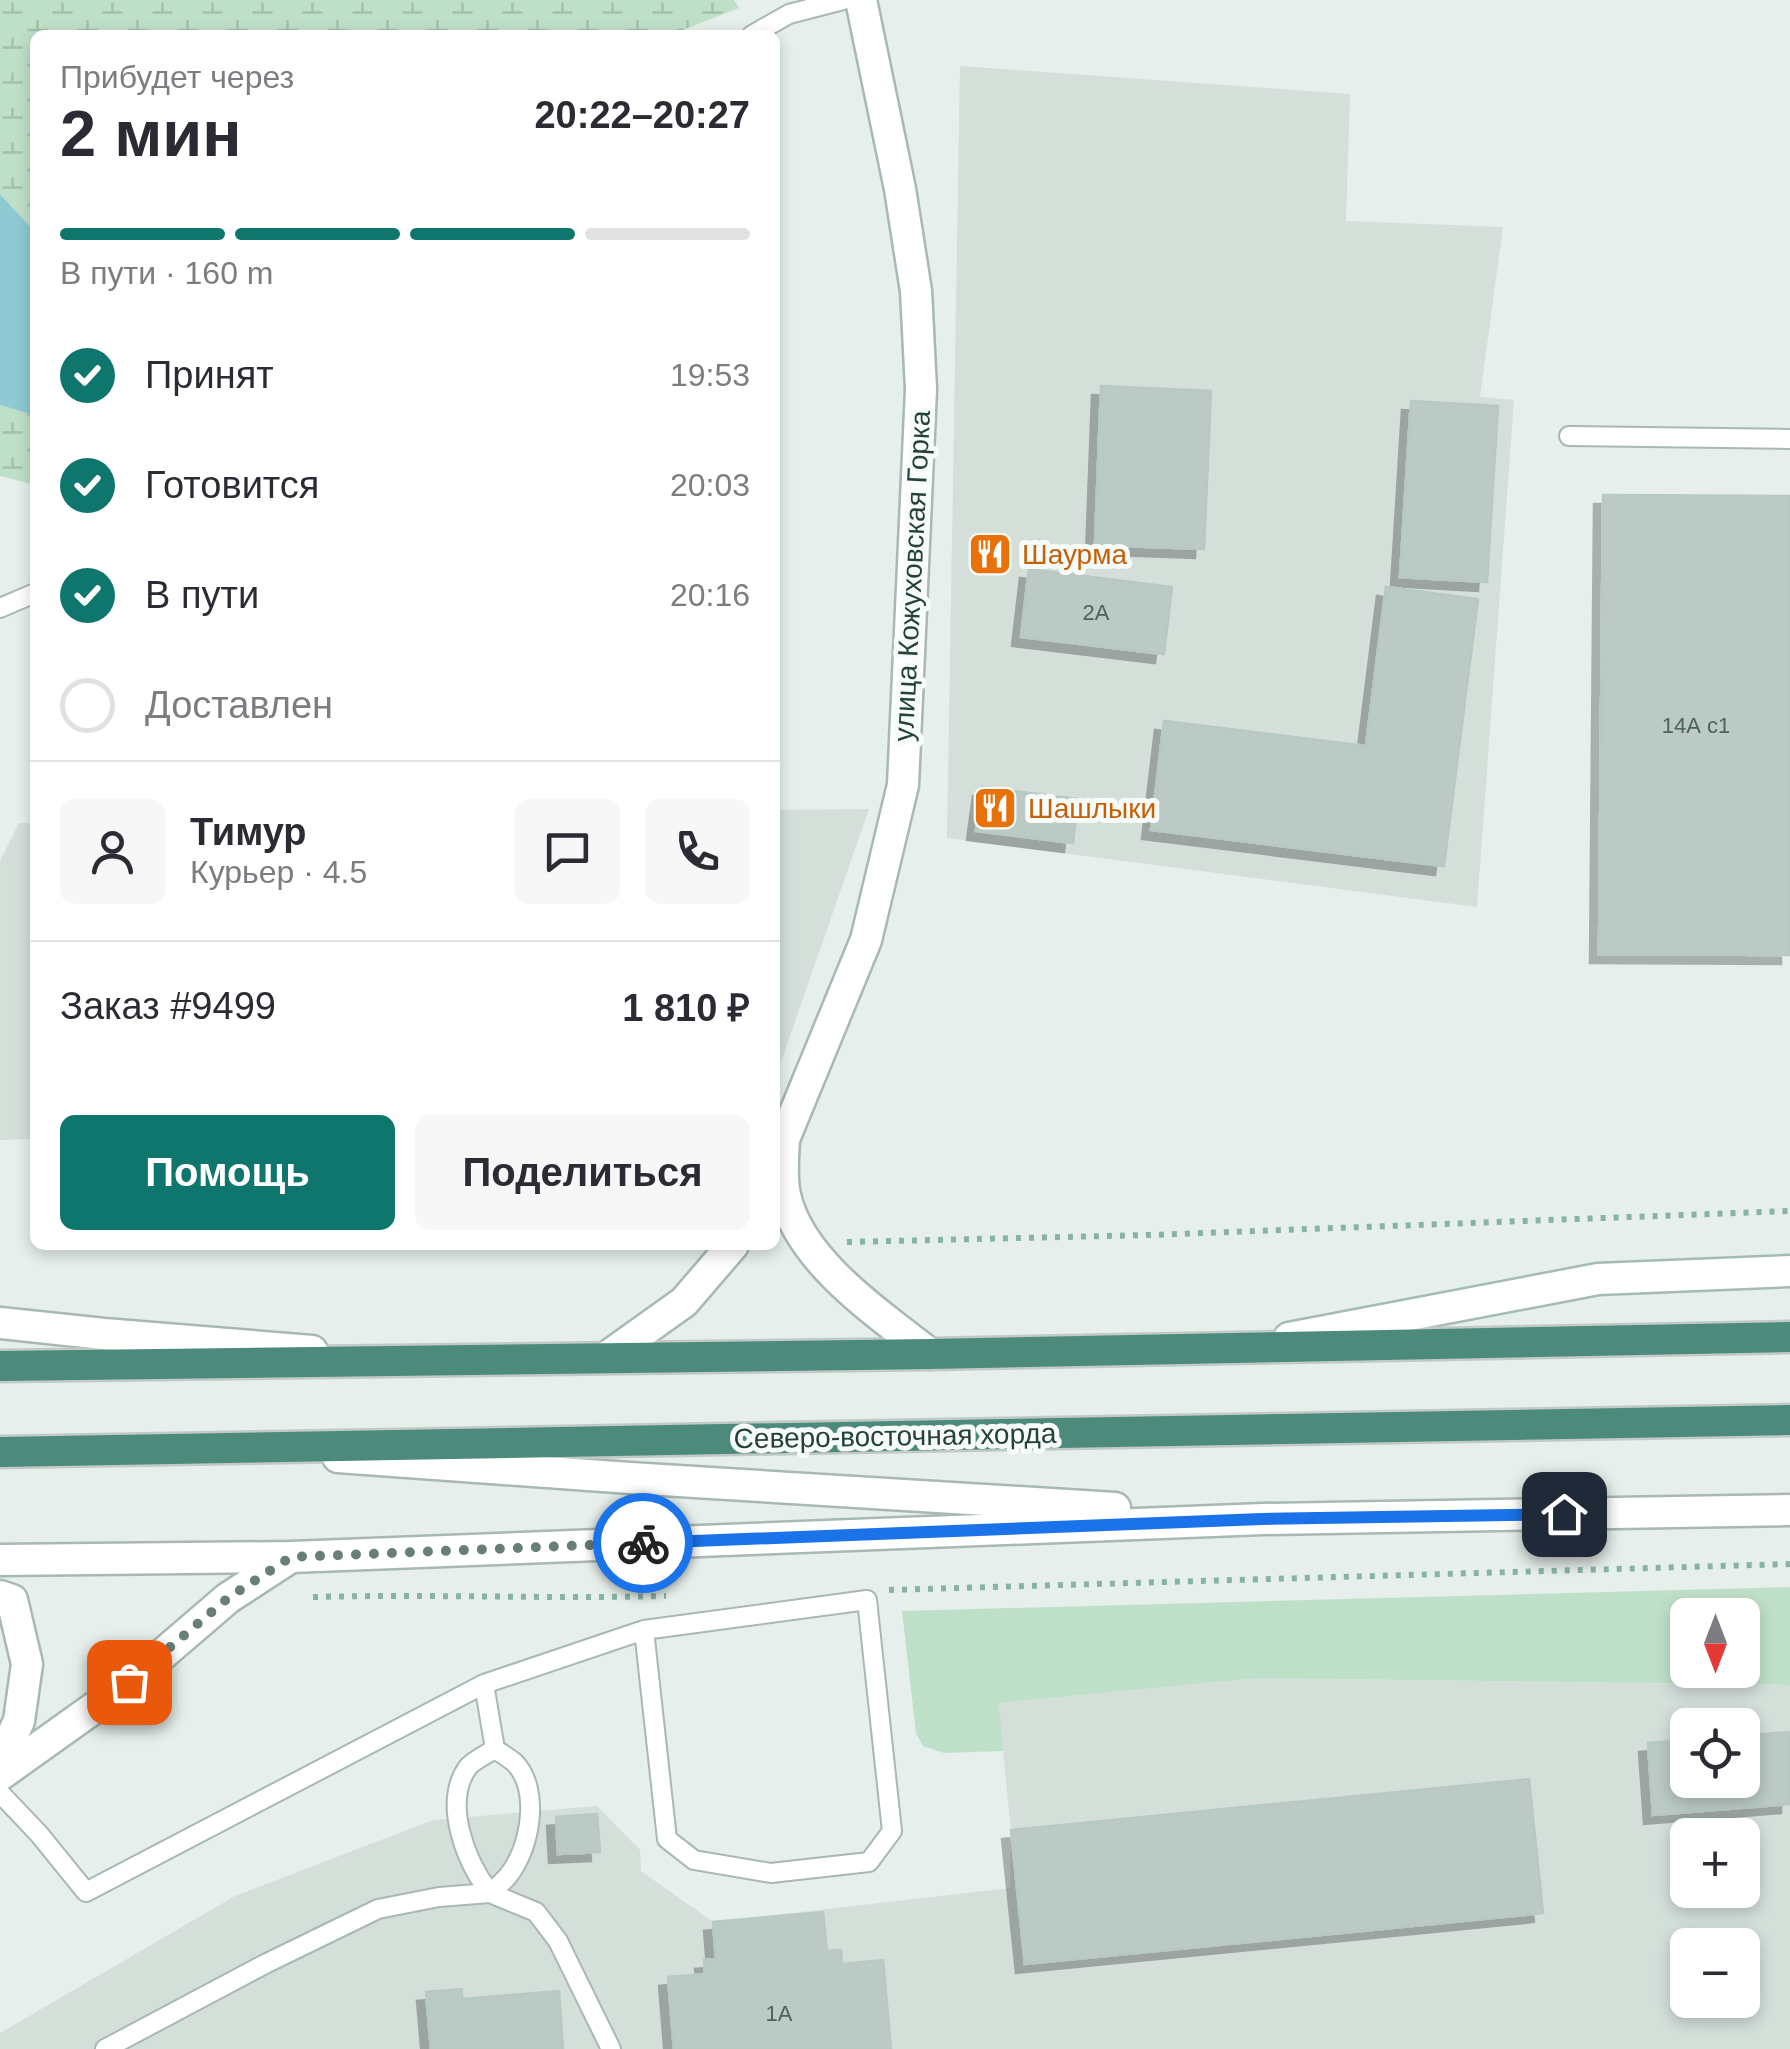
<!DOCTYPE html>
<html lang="ru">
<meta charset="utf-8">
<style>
body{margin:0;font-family:Arial,sans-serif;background:#f7f7f7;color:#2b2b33;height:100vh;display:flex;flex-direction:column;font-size:38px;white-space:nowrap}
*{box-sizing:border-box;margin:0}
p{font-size:32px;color:#7c7c81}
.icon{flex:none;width:55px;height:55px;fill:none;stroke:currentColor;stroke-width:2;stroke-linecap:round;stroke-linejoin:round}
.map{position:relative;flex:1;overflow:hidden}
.side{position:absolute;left:30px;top:30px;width:750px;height:1220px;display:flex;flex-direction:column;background:#fff;border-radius:15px;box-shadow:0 5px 15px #0003}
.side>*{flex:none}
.needle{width:65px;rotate:180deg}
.buttons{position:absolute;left:1670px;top:1598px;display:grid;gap:20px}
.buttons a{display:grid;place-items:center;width:90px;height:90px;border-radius:15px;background:#fff;box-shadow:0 5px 15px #0003;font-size:50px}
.pin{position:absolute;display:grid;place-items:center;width:85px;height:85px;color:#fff;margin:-42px;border-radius:20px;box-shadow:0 5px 15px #0006}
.courier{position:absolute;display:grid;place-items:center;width:100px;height:100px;margin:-50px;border:8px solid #1a73e8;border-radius:50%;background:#fff;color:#222;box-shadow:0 2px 12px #0007}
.headline em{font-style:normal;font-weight:800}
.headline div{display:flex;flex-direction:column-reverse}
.headline{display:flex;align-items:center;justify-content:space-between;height:170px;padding:0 30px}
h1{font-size:65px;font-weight:800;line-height:75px}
.bar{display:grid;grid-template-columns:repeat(4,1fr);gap:15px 10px;align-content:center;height:120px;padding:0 30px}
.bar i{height:12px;border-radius:8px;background:#e1e1e2}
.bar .on{background:#0f766e}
.bar p{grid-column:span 4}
.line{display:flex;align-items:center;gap:25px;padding:0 30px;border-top:2px solid #e1e1e2}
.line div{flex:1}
.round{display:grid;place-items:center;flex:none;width:105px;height:105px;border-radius:15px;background:#f7f7f7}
ol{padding:0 30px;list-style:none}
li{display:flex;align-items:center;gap:30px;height:110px}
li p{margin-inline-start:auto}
li .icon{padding:10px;border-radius:50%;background:#0f766e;color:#fff;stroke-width:4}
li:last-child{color:#7c7c81}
li i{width:55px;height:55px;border:5px solid #e1e1e2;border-radius:50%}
.button{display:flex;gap:20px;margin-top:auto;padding:20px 30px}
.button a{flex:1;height:115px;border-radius:15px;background:#0f766e;color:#fff;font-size:40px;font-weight:800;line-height:115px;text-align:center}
.button a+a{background:#f7f7f7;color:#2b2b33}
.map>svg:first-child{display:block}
</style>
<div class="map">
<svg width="1790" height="2049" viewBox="0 0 1790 2049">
<defs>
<pattern id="wetland-marsh" width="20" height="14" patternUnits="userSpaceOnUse" patternTransform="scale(2.5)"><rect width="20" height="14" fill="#bfe0c8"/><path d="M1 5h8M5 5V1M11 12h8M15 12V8" fill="none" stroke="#a4c1ad"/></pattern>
<filter id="shadow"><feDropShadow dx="-9" dy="9" stdDeviation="0" flood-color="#0004"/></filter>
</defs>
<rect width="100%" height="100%" fill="#e6efeb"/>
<!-- built -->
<path fill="#d4dfda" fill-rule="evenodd" d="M 960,66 L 1350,94 L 1346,221 L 1503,227 L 1480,397 L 1514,400 L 1477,907 L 947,838 Z
M 869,809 L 775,1079 L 775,810 Z
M 19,823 L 35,823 L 35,1139 L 0,1140 L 0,861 Z
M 1259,1678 L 1790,1685 L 1790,2049 L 0,2049 L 0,2033 L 235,1896 L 433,1820 L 597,1806 L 640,1850 L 641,1871 L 713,1922 L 1010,1888 L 1011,1830 L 998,1703 ZM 1688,1725 L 1742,1725 L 1742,1780 L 1688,1780 ZM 1688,1835 L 1742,1835 L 1742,1890 L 1688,1890 ZM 1688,1945 L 1742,1945 L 1742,2000 L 1688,2000 Z"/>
<!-- green -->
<path fill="#bfe0c8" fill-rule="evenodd" d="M 1790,1587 L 1790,1685 L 1259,1678 L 999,1703 L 1003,1751 L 944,1753 L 923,1746 L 916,1733 L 902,1611 ZM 1688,1615 L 1742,1615 L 1742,1670 L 1688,1670 Z"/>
<!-- wetland -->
<path fill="url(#wetland-marsh)" d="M 0,0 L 734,0 L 739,8 L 670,35 L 35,35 L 35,232 L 0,194 Z
M 0,405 L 27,413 L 35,421 L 35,485 L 0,476 Z"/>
<!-- water -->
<path fill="#8ec9d4" d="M 0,194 L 35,232 L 35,421 L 27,413 L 0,405 Z"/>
<!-- building -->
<path fill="#bbcac4" stroke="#b8c9c2" stroke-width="2.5" filter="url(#shadow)" d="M 1101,386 L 1211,391 L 1204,549 L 1095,545 Z
M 1411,401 L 1498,406 L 1487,582 L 1400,577 Z
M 1603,495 L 1790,496 L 1790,955 L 1599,954 Z
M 1029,569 L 1172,587 L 1164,654 L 1021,637 Z
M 1386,587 L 1478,599 L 1444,866 L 1151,830 L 1164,721 L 1366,746 Z
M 982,787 L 1078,799 L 1073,843 L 976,831 Z
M 1790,1732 L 1790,1804 L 1653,1815 L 1648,1743 L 1688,1740 L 1688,1780 L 1742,1780 L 1742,1736 Z
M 1529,1779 L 1543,1913 L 1025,1964 L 1011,1830 Z
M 597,1814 L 600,1852 L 558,1854 L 556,1817 Z
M 823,1912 L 827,1951 L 841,1950 L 842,1964 L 883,1960 L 891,2049 L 674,2049 L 668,1977 L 705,1974 L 704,1960 L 716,1959 L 713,1922 Z
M 462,1989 L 462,1999 L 559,1991 L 563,2049 L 431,2049 L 426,1992 Z"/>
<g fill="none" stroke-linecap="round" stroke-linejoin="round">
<!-- service casing -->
<g stroke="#a8b8b2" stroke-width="22">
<path id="service" d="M 752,35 L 789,14 L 843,0
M 1569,436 L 1790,439
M 0,608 L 35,593
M 484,1684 L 495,1749 C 501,1753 509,1758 515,1763 C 541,1791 530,1849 508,1876 C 503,1882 496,1888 490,1893 L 536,1912 L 558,1941 L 611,2049
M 0,1793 L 39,1834 L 86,1892 L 484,1684 L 644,1630 L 867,1600 L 892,1831 L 869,1862 L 771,1873 L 694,1860 L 667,1839 L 644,1630
M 490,1893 C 466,1862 442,1803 468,1767 C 474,1760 487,1754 495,1749
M 105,2049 L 265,1964 L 378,1909 L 439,1897 L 490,1893"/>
</g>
<!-- minor casing -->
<g stroke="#a8b8b2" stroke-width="35">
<path id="minor" d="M 784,1140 C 783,1158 781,1177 785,1195 C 799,1261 880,1315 930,1354
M 775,1161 L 866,940 L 903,785 L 921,389 L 916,291 L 900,189 L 861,0
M 607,1357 L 684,1302 L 733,1245
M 0,1596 L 12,1600 L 27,1664 L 19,1721 L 0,1761
M 0,1775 L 129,1683 L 228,1598 L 291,1557"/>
</g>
<!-- tertiary casing -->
<g stroke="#a8b8b2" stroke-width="35">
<path id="tertiary" d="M 0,1323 L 104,1334 L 312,1351
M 338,1457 L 630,1478 L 1115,1508
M 0,1560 L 291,1557 L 1263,1519 L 1790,1510"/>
</g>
<!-- secondary casing -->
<g stroke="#a4bbb3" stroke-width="35">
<path id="secondary" d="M 1289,1338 L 1598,1279 L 1790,1271"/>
</g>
<!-- trunk casing -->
<g stroke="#c2cac8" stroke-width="35">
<path id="trunk" d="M 0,1366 L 930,1354 L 1790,1337
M 0,1452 L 1790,1420"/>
</g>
<!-- path -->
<path stroke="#86b3a5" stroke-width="6" stroke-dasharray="5 8" stroke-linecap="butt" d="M 847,1242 L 1149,1235 L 1790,1211
M 889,1590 L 1790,1564
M 313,1597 C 431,1594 548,1599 666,1596"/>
<!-- service -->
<use href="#service" stroke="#fff" stroke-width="18"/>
<!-- minor -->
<use href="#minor" stroke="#fff" stroke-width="30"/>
<!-- tertiary -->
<use href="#tertiary" stroke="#fff" stroke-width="30"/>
<!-- secondary -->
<use href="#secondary" stroke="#fff" stroke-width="30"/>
<!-- trunk -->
<use href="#trunk" stroke="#4c8a7c" stroke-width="30"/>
</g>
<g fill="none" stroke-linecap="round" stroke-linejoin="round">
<!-- done -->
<path stroke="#687f78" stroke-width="10" stroke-dasharray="0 18" d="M 129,1682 L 228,1598 L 291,1557 L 643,1543"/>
<!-- route -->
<path stroke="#1a73e8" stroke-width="12" d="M 643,1543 L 1262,1519 L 1564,1514"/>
</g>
<!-- icons -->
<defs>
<g id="restaurant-square" transform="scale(2.25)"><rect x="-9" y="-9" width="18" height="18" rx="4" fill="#e8710a" stroke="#f7fbf9"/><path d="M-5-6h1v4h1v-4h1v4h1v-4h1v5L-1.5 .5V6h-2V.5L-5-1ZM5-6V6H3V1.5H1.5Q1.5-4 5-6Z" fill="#fff"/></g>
</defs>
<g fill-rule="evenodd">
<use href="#restaurant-square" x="990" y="554"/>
<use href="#restaurant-square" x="995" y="808"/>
</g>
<g text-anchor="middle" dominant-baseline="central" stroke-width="10" stroke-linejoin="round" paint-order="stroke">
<!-- number labels -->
<g font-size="22" fill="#4a645c">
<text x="1096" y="612">2А</text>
<text x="1696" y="725">14А с1</text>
<text x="779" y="2013">1А</text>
</g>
<!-- food labels -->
<g font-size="28" fill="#c56008" stroke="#f7fbf9" text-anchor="start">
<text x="1022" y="554">Шаурма</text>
<text x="1028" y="808">Шашлыки</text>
</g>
<!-- street labels -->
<g font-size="28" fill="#24423a" stroke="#f7fbf9">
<text transform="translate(912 576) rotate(-87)">улица Кожуховская Горка</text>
<text transform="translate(895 1436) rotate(-1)">Северо-восточная хорда</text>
</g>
</g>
</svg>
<div class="buttons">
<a><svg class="needle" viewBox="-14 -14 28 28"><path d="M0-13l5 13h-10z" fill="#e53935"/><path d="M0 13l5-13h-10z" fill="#7c7c81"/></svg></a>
<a><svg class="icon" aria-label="locate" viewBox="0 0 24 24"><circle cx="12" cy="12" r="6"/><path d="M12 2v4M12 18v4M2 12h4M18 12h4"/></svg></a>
<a>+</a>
<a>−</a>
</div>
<div class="pin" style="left:129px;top:1682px;background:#ea580c"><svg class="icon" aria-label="bag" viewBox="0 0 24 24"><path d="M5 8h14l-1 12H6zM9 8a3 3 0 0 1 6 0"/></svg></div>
<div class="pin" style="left:1564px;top:1514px;background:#1f2937"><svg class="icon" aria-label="home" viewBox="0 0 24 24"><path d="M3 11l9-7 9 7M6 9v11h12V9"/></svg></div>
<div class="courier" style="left:643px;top:1543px"><svg class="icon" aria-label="bike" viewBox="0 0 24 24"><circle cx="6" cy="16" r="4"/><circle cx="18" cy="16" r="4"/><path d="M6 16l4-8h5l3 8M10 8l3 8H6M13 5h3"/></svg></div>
<section class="side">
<div class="headline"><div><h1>2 мин</h1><p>Прибудет через</p></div><em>20:22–20:27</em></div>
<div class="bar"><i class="on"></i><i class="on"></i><i class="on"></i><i></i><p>В пути · 160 m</p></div>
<ol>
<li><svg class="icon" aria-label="check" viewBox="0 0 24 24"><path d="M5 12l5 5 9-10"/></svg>Принят<p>19:53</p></li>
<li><svg class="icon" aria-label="check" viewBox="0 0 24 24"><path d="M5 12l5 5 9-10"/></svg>Готовится<p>20:03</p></li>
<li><svg class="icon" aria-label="check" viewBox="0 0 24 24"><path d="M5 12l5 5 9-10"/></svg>В пути<p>20:16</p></li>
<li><i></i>Доставлен</li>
</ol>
<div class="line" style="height:180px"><a class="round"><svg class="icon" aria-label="person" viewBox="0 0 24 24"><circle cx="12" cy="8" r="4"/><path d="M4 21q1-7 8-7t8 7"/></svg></a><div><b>Тимур</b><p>Курьер · 4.5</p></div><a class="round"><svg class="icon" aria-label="chat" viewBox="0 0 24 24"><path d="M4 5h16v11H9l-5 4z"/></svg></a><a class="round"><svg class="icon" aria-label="phone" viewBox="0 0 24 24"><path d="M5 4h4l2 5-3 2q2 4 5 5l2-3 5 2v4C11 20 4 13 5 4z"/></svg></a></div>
<div class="line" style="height:130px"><div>Заказ #9499</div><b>1 810 ₽</b></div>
<div class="button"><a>Помощь</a><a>Поделиться</a></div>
</section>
</div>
